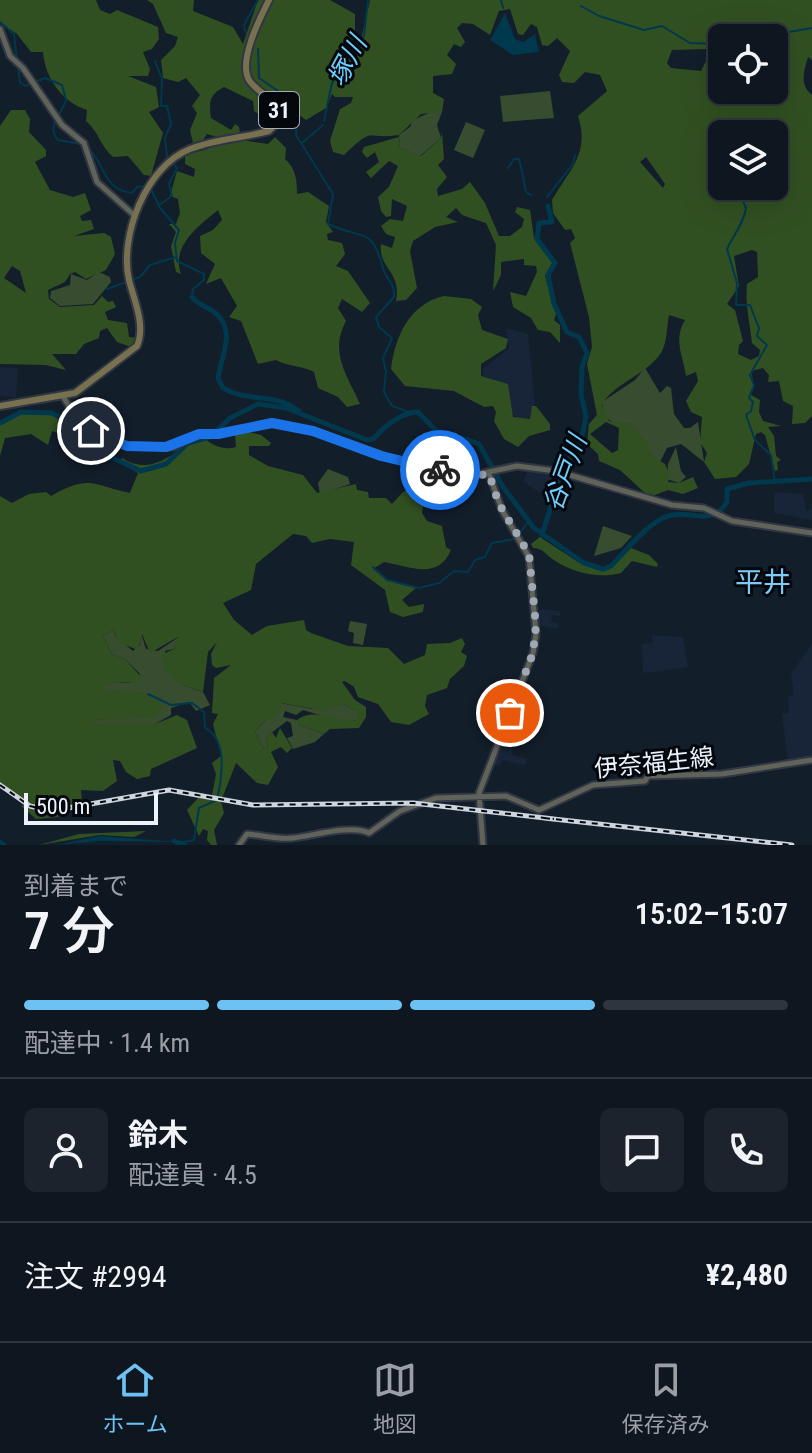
<!DOCTYPE html>
<html lang="ja">
<meta charset="utf-8">
<style>
body{margin:0;font-family:"Roboto Condensed","Noto Sans JP",sans-serif;background:#1c232d;color:#f1f3f6;height:100vh;display:flex;flex-direction:column;font-size:30px;white-space:nowrap}
*{box-sizing:border-box;margin:0}
p{font-size:26px;color:#9b9fa5}
.icon{flex:none;width:44px;height:44px;fill:none;stroke:currentColor;stroke-width:2;stroke-linecap:round;stroke-linejoin:round}
.map{position:relative;height:845px;overflow:hidden}
.panel{display:flex;flex-direction:column;background:#0e1620;flex:1}
.panel>*{flex:none}
.fabs{position:absolute;left:708px;top:24px;display:grid;gap:16px}
.fabs a{display:grid;place-items:center;width:80px;height:80px;border-radius:12px;background:#0e1620;box-shadow:0 8px 32px #0002,0 0 0 2px #2e353e;font-size:40px}
.scale{position:absolute;left:24px;bottom:20px;width:134px;box-sizing:border-box;padding-left:8px;border:4px solid #ecf3fd;border-top:0;font-size:22px;line-height:28px;white-space:nowrap;color:#ecf3fd;-webkit-text-stroke:6px #04080d;paint-order:stroke}
.pin{position:absolute;display:grid;place-items:center;width:68px;height:68px;color:#fff;margin:-34px;border:4px solid #fff;border-radius:50%;box-shadow:0 2px 8px #0007}
.courier{position:absolute;display:grid;place-items:center;width:80px;height:80px;margin:-40px;border:6px solid #1a73e8;border-radius:50%;background:#fff;color:#222;box-shadow:0 2px 10px #0007}
.overview em{font-style:normal;font-weight:600}
.overview div{display:flex;flex-direction:column-reverse}
.overview{display:flex;align-items:center;justify-content:space-between;height:136px;padding:0 24px}
h1{font-size:52px;font-weight:600;line-height:60px}
.bar{display:grid;grid-template-columns:repeat(4,1fr);gap:12px 8px;align-content:center;height:96px;padding:0 24px}
.bar i{height:10px;border-radius:6px;background:#2e353e}
.bar .active{background:#6ec2f3}
.bar p{grid-column:span 4}
.line{display:flex;align-items:center;gap:20px;padding:0 24px;border-top:2px solid #2e353e}
.line div{flex:1}
.round{display:grid;place-items:center;flex:none;width:84px;height:84px;border-radius:12px;background:#1c232d}
.menu{display:flex;justify-content:space-around;align-items:center;height:112px;border-top:2px solid #2e353e;background:#0e1620;font-size:22px;color:#9b9fa5}
.menu a{display:grid;justify-items:center;gap:4px}
.menu .active{color:#6ec2f3}
.map>svg:first-child{display:block}
</style>
<div class="map">
<svg width="812" height="845" viewBox="0 0 812 845">
<rect width="100%" height="100%" fill="#131e2b"/>
<!-- built -->
<path fill="#182538" d="M 506,328 L 528,334 L 535,403 L 529,418 L 519,419 L 512,414 L 508,385 L 483,376 L 482,370 L 509,348 Z
M 0,367 L 18,368 L 16,398 L 0,396 Z
M 528,469 L 560,474 L 553,502 L 523,481 Z
M 774,492 L 803,494 L 806,510 L 810,510 L 812,502 L 812,520 L 774,513 Z
M 542,609 L 560,611 L 560,616 L 552,615 L 551,621 L 558,623 L 558,629 L 538,625 L 537,613 Z
M 652,635 L 683,637 L 688,667 L 643,673 L 642,644 L 653,643 Z
M 812,644 L 812,757 L 788,762 L 782,714 L 789,712 L 788,696 L 794,695 L 791,674 Z
M 501,739 L 513,744 L 512,755 L 527,759 L 525,765 L 502,760 L 500,765 L 490,766 Z"/>
<!-- green -->
<path fill="#384c2f" d="M 550,91 L 554,118 L 503,122 L 500,96 Z
M 433,111 L 442,112 L 437,125 L 441,138 L 420,156 L 400,148 L 399,135 L 411,126 L 411,121 Z
M 466,122 L 485,130 L 473,158 L 454,150 Z
M 99,272 L 110,277 L 111,282 L 93,304 L 60,306 L 50,298 L 51,291 L 70,285 L 71,274 L 87,280 Z
M 645,368 L 660,393 L 667,386 L 671,388 L 674,414 L 684,428 L 690,428 L 698,422 L 704,462 L 681,444 L 667,448 L 660,462 L 649,454 L 648,447 L 630,424 L 614,423 L 605,417 L 602,402 L 635,380 Z
M 676,447 L 681,471 L 686,477 L 679,483 L 667,479 L 668,464 Z
M 328,469 L 348,477 L 350,484 L 320,494 L 318,483 Z
M 603,526 L 632,536 L 621,548 L 594,556 Z
M 350,621 L 367,624 L 363,645 L 353,643 L 354,633 L 348,631 Z
M 114,630 L 115,636 L 133,651 L 140,645 L 141,633 L 146,649 L 158,651 L 179,637 L 174,649 L 165,651 C 174,680 173,683 203,692 L 210,705 L 196,711 L 189,702 L 171,708 L 171,715 L 155,724 L 88,725 L 97,720 L 119,718 L 149,697 L 146,693 L 105,692 L 99,688 L 114,682 L 130,683 L 140,674 L 125,659 L 112,654 L 103,636 Z
M 280,703 L 312,709 L 343,704 L 357,711 L 357,720 L 342,722 L 303,710 L 296,715 L 285,711 L 283,717 L 297,720 L 299,725 L 324,734 L 315,742 L 293,749 L 287,738 L 293,736 L 291,723 L 287,721 L 266,737 L 268,748 L 264,749 L 255,732 Z"/>
<!-- forest -->
<path fill="#315022" fill-rule="evenodd" d="M 0,0 L 96,0 L 100,10 L 110,14 L 117,10 L 158,27 L 159,39 L 152,49 L 143,52 L 150,69 L 148,76 L 128,76 L 156,87 L 159,107 L 149,112 L 163,133 L 151,176 L 144,175 L 128,156 L 113,157 C 100,146 99,132 86,121 L 87,110 C 62,102 45,78 43,52 L 31,52 L 17,34 L 0,23 Z
M 147,0 L 194,0 L 193,11 L 233,27 L 243,44 L 258,0 L 330,0 L 355,14 L 355,34 L 347,54 L 351,60 L 357,58 L 370,0 L 812,0 L 812,60 L 808,57 C 804,71 799,85 812,95 L 812,416 L 805,423 L 792,424 L 793,406 L 783,401 L 779,381 L 768,382 L 769,375 L 763,368 L 751,371 L 754,386 L 751,395 L 760,400 L 759,412 L 763,421 L 781,426 L 768,427 L 774,436 L 776,456 L 781,460 L 777,462 L 778,470 L 775,471 L 765,435 L 761,432 L 756,434 L 749,464 L 736,477 L 715,479 L 704,462 L 707,453 L 700,442 L 702,417 L 691,412 L 686,401 L 698,381 L 696,372 L 686,376 C 683,355 673,340 685,320 L 669,315 C 667,325 667,342 662,351 C 649,374 612,384 602,405 L 609,421 L 630,424 L 649,445 L 649,454 L 665,464 L 670,475 L 668,482 L 679,483 L 693,477 L 698,488 L 683,494 L 668,490 L 655,495 L 646,494 L 620,470 L 599,461 L 598,454 L 587,444 L 589,424 L 597,415 L 587,364 L 592,347 L 589,317 L 570,243 L 575,238 L 571,229 L 565,230 L 553,213 L 552,200 C 570,169 590,154 578,116 L 607,91 L 600,75 L 585,72 L 574,83 L 562,82 L 559,75 L 570,51 L 557,38 L 548,46 L 542,45 L 537,27 L 531,24 L 523,35 L 518,34 L 510,9 L 499,11 L 490,35 L 473,24 L 462,23 L 457,28 L 465,42 L 461,47 L 454,44 L 447,55 L 456,64 L 452,74 L 433,76 L 433,93 L 444,99 L 442,112 L 421,114 L 399,135 C 362,140 376,125 344,155 L 333,152 L 330,141 L 340,109 L 351,103 L 353,97 L 335,97 L 332,94 L 326,108 L 306,120 L 298,114 L 294,98 L 283,94 L 281,97 L 287,112 C 279,118 262,118 254,111 L 253,101 L 224,87 C 209,95 209,102 211,118 L 231,130 L 235,124 L 239,127 L 241,140 L 268,144 L 275,137 L 286,148 L 285,159 C 296,169 297,180 297,194 L 308,192 L 329,206 L 326,222 L 333,232 L 327,234 L 328,240 L 342,243 L 345,254 L 336,266 L 348,271 L 370,303 L 362,312 L 342,299 L 338,308 L 346,321 C 329,353 347,375 360,404 L 347,407 L 338,397 L 318,388 L 314,372 C 301,365 288,367 276,360 L 258,364 L 241,321 L 229,317 L 237,306 L 221,278 L 206,284 L 215,264 L 201,253 L 200,236 L 213,230 L 222,220 L 218,210 C 197,227 171,247 181,274 L 176,272 L 171,246 L 176,232 L 169,224 L 176,224 L 180,213 L 178,199 L 170,196 L 177,171 L 194,177 L 195,169 L 185,164 L 185,155 L 208,149 L 217,137 L 207,134 L 201,143 L 193,143 L 190,130 L 197,113 L 192,106 L 200,95 L 186,78 L 178,82 L 163,78 L 161,60 L 175,46 L 178,37 L 166,33 L 153,4 ZM 776,30 L 788,45 L 774,46 L 774,90 L 722,90 L 722,53 L 710,53 L 701,71 L 671,68 L 667,63 L 672,50 L 707,49 L 722,38 L 753,38 L 759,31 ZM 722,134 L 774,134 L 774,186 L 722,186 ZM 646,157 L 665,184 L 663,188 L 640,162 ZM 752,250 L 757,252 L 758,277 L 747,284 C 745,304 750,324 752,343 L 760,350 L 759,356 L 751,360 L 738,354 L 739,345 L 743,341 L 735,310 L 727,304 L 739,286 L 734,256 ZM 606,422 L 619,428 L 618,450 L 612,453 L 590,434 Z
M 11,110 L 25,110 L 30,119 L 29,132 L 46,150 L 46,156 L 35,162 L 50,190 L 73,197 L 85,193 L 91,210 L 80,216 L 82,221 L 91,220 L 94,229 L 74,236 L 104,233 L 111,237 L 115,254 L 106,270 L 86,279 L 75,272 L 70,274 L 65,282 L 48,290 L 49,299 L 60,307 L 94,305 L 102,296 L 108,302 L 113,301 L 116,307 L 105,312 L 108,320 L 127,323 L 129,337 L 137,338 L 131,347 L 117,342 L 107,328 L 100,331 L 99,338 L 84,344 L 76,354 L 52,354 L 66,370 L 46,365 L 0,364 L 0,126 ZM 12,266 L 20,271 L 26,293 L 4,278 Z
M 442,132 L 444,159 L 438,165 L 447,177 L 437,189 L 438,196 L 462,189 L 470,182 L 485,203 L 499,236 L 510,236 L 522,227 L 524,219 L 515,212 L 517,207 L 530,210 L 534,238 L 553,261 L 545,276 L 556,314 L 554,320 L 560,325 L 560,343 L 550,332 L 538,330 L 531,318 L 513,307 L 510,292 L 526,296 L 537,272 L 536,266 L 524,265 L 524,259 L 501,262 L 501,275 L 493,291 L 496,245 L 486,223 L 462,215 L 456,208 L 446,217 L 458,222 L 435,227 L 413,241 L 410,251 L 417,288 L 406,300 L 396,301 C 402,271 378,269 381,244 L 392,248 L 395,237 L 386,234 L 381,226 L 390,219 L 403,221 L 407,206 L 392,199 L 391,216 L 386,217 L 381,211 L 378,197 L 389,187 L 398,166 L 389,161 L 371,178 L 366,172 L 379,162 L 375,152 L 367,158 L 362,152 L 364,147 L 399,137 L 400,148 L 421,156 L 441,138 Z
M 444,296 L 471,299 L 482,307 L 478,315 L 482,330 L 508,339 L 506,348 L 481,364 L 481,376 L 508,384 L 513,417 L 530,419 L 532,406 L 536,406 L 550,424 L 550,430 L 529,436 L 518,447 L 504,439 L 494,421 L 496,412 L 493,406 L 484,407 L 454,391 L 405,386 L 391,369 C 395,337 409,304 444,296 Z
M 24,412 L 46,412 L 69,425 L 61,434 L 52,431 L 48,445 L 31,434 L 5,438 L 0,456 L 0,424 Z
M 244,431 L 261,435 L 271,443 L 269,446 L 249,446 L 249,455 L 268,466 L 303,475 L 317,493 L 356,484 L 357,490 L 368,492 L 369,498 L 386,498 L 392,504 L 403,492 L 417,484 L 424,502 L 422,513 L 427,521 L 442,526 L 446,547 L 451,550 C 438,581 409,566 384,562 L 373,569 L 386,579 L 417,587 L 402,600 L 409,607 L 424,604 L 423,612 L 403,617 L 390,612 L 385,590 L 351,565 L 354,542 L 330,539 L 312,543 L 306,536 L 293,534 L 256,564 L 251,590 L 223,603 L 234,620 L 252,635 L 267,626 L 304,620 L 306,630 L 311,633 L 348,646 L 388,648 L 404,664 L 425,655 L 427,644 L 450,643 L 462,638 L 465,644 L 461,652 L 467,656 L 464,666 L 450,679 L 447,688 L 427,695 L 425,706 L 429,714 L 409,725 L 391,722 L 378,704 L 358,697 L 354,687 L 345,681 L 342,682 L 355,700 L 366,707 L 366,717 L 359,728 L 330,729 L 324,734 L 299,725 L 297,720 C 314,706 338,723 357,720 L 357,711 L 343,704 L 325,711 L 281,703 L 281,710 L 271,720 L 266,719 L 255,732 L 264,749 L 268,747 L 266,737 L 272,732 L 276,738 L 280,728 L 292,748 L 287,753 L 281,747 L 271,752 L 278,767 L 268,785 L 257,783 L 236,763 L 221,801 L 224,813 L 214,830 L 217,845 L 211,845 L 207,840 L 208,831 L 203,829 L 199,836 L 187,810 L 200,796 L 212,795 L 216,774 L 212,763 L 221,756 L 213,724 L 218,714 L 212,713 L 214,678 L 231,665 L 216,668 L 212,665 L 211,654 L 217,642 L 208,652 L 203,692 C 184,686 162,678 161,655 L 174,649 L 178,637 L 150,653 L 142,634 L 138,650 L 117,642 L 114,630 L 103,636 L 112,654 L 125,659 L 142,678 L 137,683 L 114,682 L 100,689 L 146,693 L 165,706 L 153,717 L 97,720 L 91,724 L 155,724 L 177,715 L 187,720 L 197,748 L 151,769 L 150,776 L 137,779 L 126,772 L 120,761 L 113,760 L 117,781 L 103,791 L 81,790 L 82,805 L 73,807 L 63,801 L 62,810 C 36,811 20,798 0,784 L 0,496 L 12,503 L 29,494 L 46,492 L 51,496 C 91,474 91,485 130,493 L 138,473 L 119,462 L 122,458 C 155,479 175,447 204,438 C 212,445 224,451 236,447 L 235,432 Z
M 81,441 L 88,449 L 113,459 L 92,460 L 89,464 L 81,453 L 68,457 L 68,451 Z
M 540,537 L 581,564 L 608,570 L 631,548 L 649,555 L 658,564 L 657,567 L 632,561 L 621,573 C 599,579 573,573 554,560 C 544,554 545,549 533,548 L 531,544 Z
M 26,804 L 42,811 L 57,812 L 59,817 L 36,819 L 21,806 Z
M 146,831 L 134,837 L 100,835 L 39,845 L 79,834 Z"/>
<!-- water -->
<path fill="#00384d" d="M 505,13 L 515,39 L 523,42 L 535,34 L 539,52 L 513,55 L 490,40 Z
M 100,836 L 179,842 L 100,841 L 56,845 Z"/>
<g fill="none" stroke-linecap="round" stroke-linejoin="round">
<!-- stream -->
<path stroke="#00384d" stroke-width="2" d="M 501,0 L 503,8
M 581,6 L 599,16 L 644,30 L 662,26 L 690,43 L 722,44
M 0,22 L 14,34 L 17,61
M 244,25 L 258,0
M 244,27 L 246,33
M 755,38 L 812,28
M 258,49 L 259,78 L 297,104 L 296,135 L 333,194 L 328,224 C 362,240 372,226 383,268 C 386,280 395,282 394,297 L 376,317 L 379,327 L 392,338 L 383,358 L 386,372 L 384,392 L 392,406 L 409,412
M 155,61 L 162,79 L 161,106 L 167,106 L 171,124 L 165,138 L 167,156 L 177,168 L 169,184 L 172,196 L 159,205
M 18,67 L 20,82 L 25,86 L 45,78 L 62,85 L 66,100 C 61,116 46,125 58,140 L 81,144
M 324,121 L 332,83 L 364,36 L 368,0
M 302,143 L 323,125
M 87,147 C 104,160 102,190 132,193 L 137,187 L 145,186
M 708,164 L 722,182
M 508,168 L 514,159 L 519,159 L 524,181
M 524,183 L 526,191
M 726,186 L 740,194 L 746,208 C 744,223 734,234 727,249 L 737,283 L 736,305 L 750,305 L 759,328 L 757,336 L 767,345 L 750,375 L 754,385 L 749,398 L 753,402 L 751,411 L 746,415 L 755,440 L 771,455 L 775,482
M 151,189 L 160,208 L 179,230 L 175,243 L 177,261 L 204,274 L 204,280 L 193,289 L 192,297
M 527,193 L 531,195
M 547,197 L 573,164 L 575,155
M 107,289 L 140,277 L 150,265 L 176,257
M 373,567 L 387,580 L 419,588 L 439,583 L 454,571 L 468,572 L 475,560 L 485,557 L 492,543 L 515,539 L 528,522
M 148,694 L 171,705 L 192,703 L 204,712 L 205,728 C 228,739 222,778 217,800 L 199,808 L 194,840 L 183,842"/>
<!-- river -->
<path stroke="#00384d" stroke-width="5" d="M 192,297 C 198,305 206,306 213,311 C 238,329 221,356 218,378 L 223,388 C 248,403 275,392 299,411
M 0,423 L 21,412 L 52,413 L 65,419 L 93,449 L 141,471 L 166,464 L 188,443 L 210,437 L 230,418 L 258,404 L 286,408 L 367,440 L 373,439 C 384,427 400,412 418,412 L 447,442 L 455,444 L 466,439 L 479,444 L 503,487 L 534,528 L 584,563 L 603,569 L 611,566 C 626,551 643,528 663,518 C 686,506 710,530 727,502 L 727,489 L 749,483 L 812,479
M 542,535 L 564,465 L 578,449 L 583,432 L 586,416 L 581,395 L 582,367 L 587,353 L 579,337 L 567,332 L 554,304 L 548,275 L 555,263 L 537,239 L 539,223 L 552,222 L 548,206
M 174,841 L 185,845
M 0,842 L 4,845"/>
<!-- secondary casing -->
<g stroke="#313642" stroke-width="9">
<path id="secondary" d="M 0,29 L 10,56 L 23,68 L 62,125 L 84,143 L 97,182 L 134,215
M 63,396 L 75,417 L 91,431 L 127,446 L 173,447 L 199,434 L 218,434 L 272,423 L 313,431 L 390,458 L 469,476 L 517,466 L 556,471 L 672,505 L 704,508 L 732,521 L 812,533
M 239,845 L 247,834 C 261,835 279,840 293,838 C 312,836 352,824 369,833 L 400,811 L 436,798 L 506,796 L 539,810 L 593,785 L 645,781 L 648,776 L 722,774 L 812,760
M 483,845 L 479,793 L 533,653 L 536,634 L 529,557 L 502,510 L 489,474"/>
</g>
<!-- primary casing -->
<g stroke="#313642" stroke-width="10">
<path id="primary" d="M 0,406 L 75,393 L 137,346 C 146,326 134,300 129,280 C 119,236 146,166 190,149 C 215,139 243,138 269,131 L 278,122 L 278,107 C 270,97 256,91 249,80 C 238,61 260,18 269,0"/>
</g>
<!-- secondary -->
<use href="#secondary" stroke="#60635a" stroke-width="5"/>
<!-- primary -->
<use href="#primary" stroke="#77714f" stroke-width="6"/>
<!-- rail casing -->
<g stroke="#cdd5df" stroke-width="5">
<path id="rail" d="M 0,785 L 30,806 L 51,811 L 169,790 L 253,805 L 413,803 L 554,819
M 544,818 L 792,845"/>
</g>
<!-- rail -->
<use href="#rail" stroke="#04080d" stroke-width="2" stroke-dasharray="6" stroke-linecap="butt"/>
</g>
<g fill="none" stroke-linecap="round" stroke-linejoin="round">
<!-- done -->
<path stroke="#a0a8b4" stroke-width="8" stroke-dasharray="0 14.4" d="M 440,470 L 469,476 L 489,474 L 499,504 L 529,554 L 536,626 L 533,653 L 510,713"/>
<!-- route -->
<path stroke="#1a73e8" stroke-width="10" d="M 91,431 L 127,446 L 166,447 L 199,434 L 218,434 L 272,423 L 313,431 L 381,456 L 440,470"/>
</g>
<g text-anchor="middle" dominant-baseline="central" stroke-width="6" stroke-linejoin="round" paint-order="stroke">
<!-- shield labels -->
<rect fill="#04080d" stroke="#a6acb5" stroke-width="2" x="259" y="92" width="40" height="36" rx="6"/>
<g font-size="22" font-weight="bold" fill="#ecf3fd">
<text x="279" y="110">31</text>
</g>
<!-- street labels -->
<g font-size="24" fill="#ecf3fd" stroke="#04080d">
<text transform="translate(654 763) rotate(-6)">伊奈福生線</text>
</g>
<!-- water labels -->
<g font-size="26" font-style="italic" fill="#6fcffc" stroke="#04080d">
<text transform="translate(347 61) rotate(-62)">塚川</text>
<text transform="translate(565 473) rotate(-70)">谷戸川</text>
</g>
<!-- quarter labels -->
<g font-size="28" fill="#7dcaf7" stroke="#04080d">
<text x="763" y="582">平井</text>
</g>
</g>
</svg>
<div class="fabs">
<a><svg class="icon" aria-label="locate" viewBox="0 0 24 24"><circle cx="12" cy="12" r="6"/><path d="M12 2v4M12 18v4M2 12h4M18 12h4"/></svg></a>
<a><svg class="icon" aria-label="layers" viewBox="0 0 24 24"><path d="M12 4l9 5-9 5-9-5zM3 14l9 5 9-5"/></svg></a>
</div>
<div class="scale">500 m</div>
<div class="pin" style="left:510px;top:713px;background:#ea580c"><svg class="icon" aria-label="bag" viewBox="0 0 24 24"><path d="M5 8h14l-1 12H6zM9 8a3 3 0 0 1 6 0"/></svg></div>
<div class="pin" style="left:91px;top:431px;background:#1f2937"><svg class="icon" aria-label="home" viewBox="0 0 24 24"><path d="M3 11l9-7 9 7M6 9v11h12V9"/></svg></div>
<div class="courier" style="left:440px;top:470px"><svg class="icon" aria-label="bike" viewBox="0 0 24 24"><circle cx="6" cy="16" r="4"/><circle cx="18" cy="16" r="4"/><path d="M6 16l4-8h5l3 8M10 8l3 8H6M13 5h3"/></svg></div>
</div>
<section class="panel">
<div class="overview"><div><h1>7 分</h1><p>到着まで</p></div><em>15:02–15:07</em></div>
<div class="bar"><i class="active"></i><i class="active"></i><i class="active"></i><i></i><p>配達中 · 1.4 km</p></div>
<div class="line" style="height:144px"><a class="round"><svg class="icon" aria-label="person" viewBox="0 0 24 24"><circle cx="12" cy="8" r="4"/><path d="M4 21q1-7 8-7t8 7"/></svg></a><div><b>鈴木</b><p>配達員 · 4.5</p></div><a class="round"><svg class="icon" aria-label="chat" viewBox="0 0 24 24"><path d="M4 5h16v11H9l-5 4z"/></svg></a><a class="round"><svg class="icon" aria-label="phone" viewBox="0 0 24 24"><path d="M5 4h4l2 5-3 2q2 4 5 5l2-3 5 2v4C11 20 4 13 5 4z"/></svg></a></div>
<div class="line" style="height:104px"><div>注文 #2994</div><b>¥2,480</b></div>
</section>
<nav class="menu">
<a class="active"><svg class="icon" aria-label="home" viewBox="0 0 24 24"><path d="M3 11l9-7 9 7M6 9v11h12V9"/></svg>ホーム</a>
<a><svg class="icon" aria-label="map" viewBox="0 0 24 24"><path d="M3 6l6-2 6 2 6-2v14l-6 2-6-2-6 2zM9 4v14M15 6v14"/></svg>地図</a>
<a><svg class="icon" aria-label="saved" viewBox="0 0 24 24"><path d="M7 4h10v16l-5-4-5 4z"/></svg>保存済み</a>
</nav>
